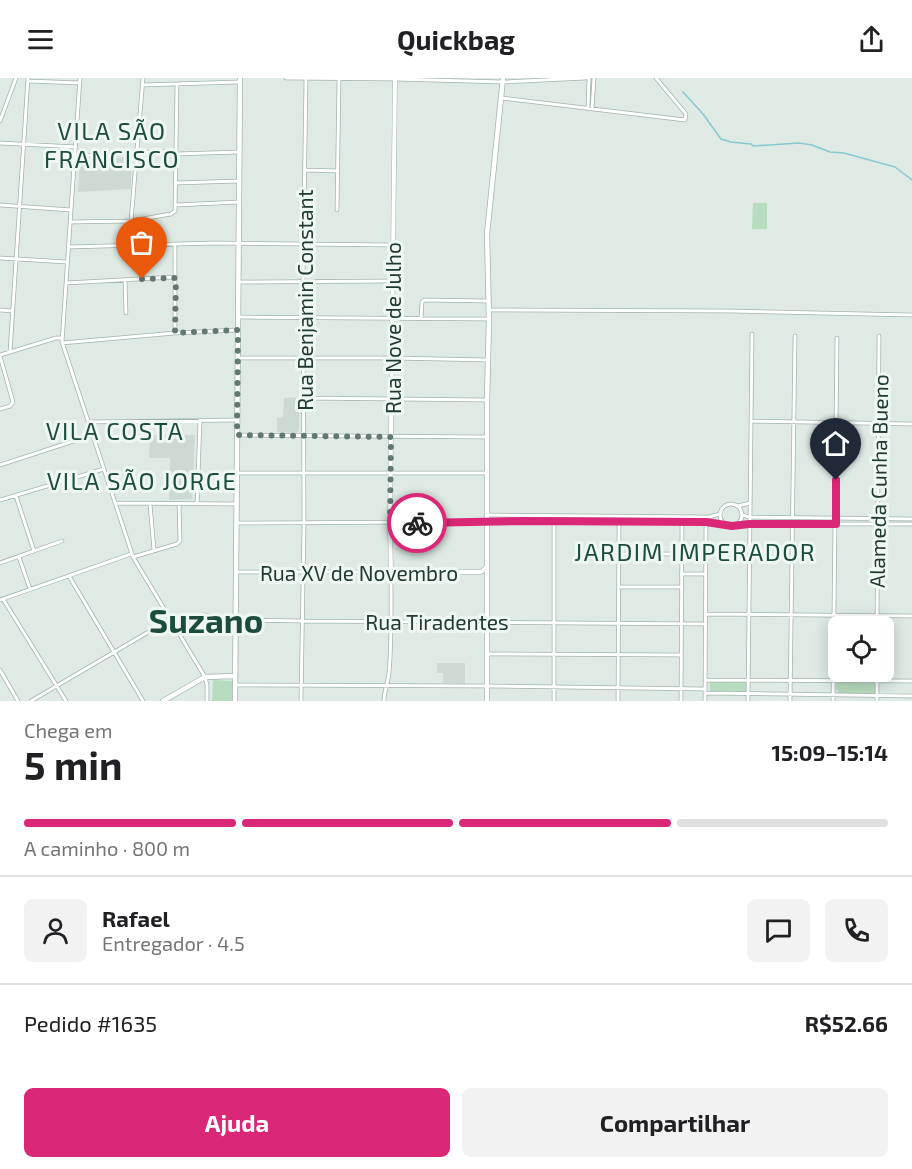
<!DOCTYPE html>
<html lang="pt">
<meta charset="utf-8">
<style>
body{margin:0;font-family:"Exo 2",sans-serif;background:#f2f2f2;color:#202124;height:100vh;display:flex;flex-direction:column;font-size:22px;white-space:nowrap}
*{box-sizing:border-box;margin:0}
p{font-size:20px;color:#757577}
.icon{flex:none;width:33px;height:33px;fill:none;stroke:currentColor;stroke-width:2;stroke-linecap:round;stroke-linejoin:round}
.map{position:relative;height:623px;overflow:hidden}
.details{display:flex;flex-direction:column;background:#fff;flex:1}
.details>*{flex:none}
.tools{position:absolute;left:828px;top:538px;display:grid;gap:12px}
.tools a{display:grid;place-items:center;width:66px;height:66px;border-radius:9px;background:#fff;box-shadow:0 3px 15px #0003;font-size:30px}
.pin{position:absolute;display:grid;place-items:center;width:51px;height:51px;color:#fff;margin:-62px -26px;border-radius:50% 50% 50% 0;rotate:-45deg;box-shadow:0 0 6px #0007}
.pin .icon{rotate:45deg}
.courier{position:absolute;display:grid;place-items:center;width:60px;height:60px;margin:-30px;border:4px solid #db2777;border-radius:50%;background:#fff;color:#222;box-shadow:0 2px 8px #0007}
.headline em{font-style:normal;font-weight:700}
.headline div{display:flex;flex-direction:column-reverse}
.headline{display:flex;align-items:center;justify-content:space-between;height:102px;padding:0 24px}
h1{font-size:39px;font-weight:700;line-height:45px}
.bar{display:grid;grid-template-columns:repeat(4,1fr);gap:9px 6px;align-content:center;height:72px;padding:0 24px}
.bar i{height:8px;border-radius:4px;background:#e0e0e0}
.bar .active{background:#db2777}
.bar p{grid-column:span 4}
.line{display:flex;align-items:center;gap:15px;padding:0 24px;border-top:2px solid #e0e0e0}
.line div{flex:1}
.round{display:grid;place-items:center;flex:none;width:63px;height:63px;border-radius:9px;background:#f2f2f2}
.cta{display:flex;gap:12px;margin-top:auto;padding:12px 24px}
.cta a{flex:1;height:69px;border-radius:9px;background:#db2777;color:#fff;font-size:24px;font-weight:700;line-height:69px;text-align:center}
.cta a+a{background:#f2f2f2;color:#202124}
header{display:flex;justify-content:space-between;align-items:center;height:78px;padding:0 24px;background:#fff;font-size:27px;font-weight:700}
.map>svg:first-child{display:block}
</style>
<header><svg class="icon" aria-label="menu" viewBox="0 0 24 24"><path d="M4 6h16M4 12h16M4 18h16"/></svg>Quickbag<svg class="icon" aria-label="share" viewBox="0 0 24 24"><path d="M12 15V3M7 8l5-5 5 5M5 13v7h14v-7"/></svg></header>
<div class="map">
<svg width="912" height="623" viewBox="0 0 912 623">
<rect width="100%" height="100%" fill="#dfeae5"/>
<!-- built -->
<path fill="#cddad3" d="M 131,79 L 131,111 L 78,114 L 80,82 Z
M 300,319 L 299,351 L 297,355 L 277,354 L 277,340 L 283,339 L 284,320 Z
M 150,357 L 195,357 L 192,421 L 169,422 L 170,380 L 149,380 Z
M 437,585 L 465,585 L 465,606 L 443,605 L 443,595 L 437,595 Z"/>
<!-- green -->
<path fill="#b7dcbf" d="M 753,125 L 767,125 L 767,151 L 752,151 Z
M 213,602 L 233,603 L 232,623 L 212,623 Z
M 712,603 L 746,604 C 747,607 748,610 746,614 L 712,614 L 710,613 L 710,604 Z
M 836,605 L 875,605 L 875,615 L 839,615 L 836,611 Z"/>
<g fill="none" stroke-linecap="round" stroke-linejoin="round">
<!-- stream -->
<path stroke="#86c9d0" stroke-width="1.5" d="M 683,14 L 703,36 L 721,61 L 731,64 L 751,66 L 753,68 L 799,65 L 812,67 L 830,74 L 844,75 L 895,89 L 912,102"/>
<!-- minor casing -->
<g stroke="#a2b2ac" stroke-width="4.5">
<path id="minor" d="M 80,0 L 62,264 L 133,479 L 205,599 L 207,607 L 207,623
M 286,0 L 395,1 L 503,4 L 586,0
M 28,3 L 80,5
M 142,7 L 239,4
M 502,20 L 685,42 L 686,36 L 656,0
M 588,30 L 589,0
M 592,31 L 594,0
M 0,43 L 16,0
M 0,65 L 76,69
M 176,76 L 239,74
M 76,78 L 176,73
M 305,92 L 338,93
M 176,105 L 239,103
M 0,127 L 71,132
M 176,127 L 239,124
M 337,132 L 339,0
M 71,144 L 131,143 L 171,136 L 175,133 L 177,6
M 129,167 L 143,0
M 69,169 L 213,165 L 392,167
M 0,180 L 67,184
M 125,202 L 126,235
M 238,204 L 392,203
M 66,205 L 175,199
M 0,232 L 13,233
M 488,232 L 730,233 L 912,237
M 238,239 L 488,241
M 421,240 L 422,224 L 424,222 L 488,223
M 175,255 L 175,166
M 62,265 L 175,255 L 238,252
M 10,274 L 28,0
M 0,277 L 56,260 L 61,260
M 0,278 L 13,324 L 10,328 L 0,331
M 238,280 L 392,280 L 488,282
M 304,320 L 487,322
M 751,343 L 912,346
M 88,344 L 237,342
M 237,357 L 487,359
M 0,387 L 92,357
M 237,395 L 487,395
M 16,418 L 34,473
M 0,422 L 104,391
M 115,425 L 236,426
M 150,426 L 154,472
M 197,426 L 200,342
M720 437a11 11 0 1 1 22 0a11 11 0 1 1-22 0Z
M 738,428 L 750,425
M 487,437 L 709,439 L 720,436
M 742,437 L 749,439 L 912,441
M 554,443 L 554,623
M 237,445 L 619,443 L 706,444 L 728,447
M 735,447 L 749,446 L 912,446
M 619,476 L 681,476
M 19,479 L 30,511
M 133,479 L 177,466 L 180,463 L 179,426
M 0,485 L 62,463
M 236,494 L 391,494 C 391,528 392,562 389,595 C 388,605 384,613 384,623
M 681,496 L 706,496
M 69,498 L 143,623
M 618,509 L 681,509
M 3,521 L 66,623
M 0,522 L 131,476
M 705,536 L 912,538
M 877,549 L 879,258
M 487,576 L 681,577
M 0,592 L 18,623
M 705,602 L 912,603
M 235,607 L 487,608 L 705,611
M 705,615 L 912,618
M 31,623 L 162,546 L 170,543 L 189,538 L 204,537 L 236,542 L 301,543 L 705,546
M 301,623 L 304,445 L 303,202 L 306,0
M 618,623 L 619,443
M 681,623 L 682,444
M 705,623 L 706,444
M 748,623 L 752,256
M 790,623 L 795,258
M 833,623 L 837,260
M 877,623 L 877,594"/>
</g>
<!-- tertiary casing -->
<g stroke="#a2b2ac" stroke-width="5">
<path id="tertiary" d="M 395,0 L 390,445 L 391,494 L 481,494 L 487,489"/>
</g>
<!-- secondary casing -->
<g stroke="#9eb6ac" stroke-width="6">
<path id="secondary" d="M 163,623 L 205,599 L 235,598
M 235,623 L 240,0
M 487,623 L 487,322 L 489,241 L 487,156 L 503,0"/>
</g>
<!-- minor -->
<use href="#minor" stroke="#fff" stroke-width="3"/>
<!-- tertiary -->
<use href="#tertiary" stroke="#fff" stroke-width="4"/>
<!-- secondary -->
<use href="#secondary" stroke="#fff" stroke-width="4.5"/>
</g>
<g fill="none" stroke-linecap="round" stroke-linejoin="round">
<!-- done -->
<path stroke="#637871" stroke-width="6" stroke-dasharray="0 10.8" d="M 142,201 L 176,200 L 175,255 L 238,252 L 237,357 L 391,359 L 390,445 L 417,445"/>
<!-- route -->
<path stroke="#db2777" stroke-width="8" d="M 417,445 L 524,443 L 706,444 L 732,448 L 749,446 L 836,446 L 836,402"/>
</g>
<g text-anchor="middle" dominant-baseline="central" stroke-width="6" stroke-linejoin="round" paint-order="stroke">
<!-- street labels -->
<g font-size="21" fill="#203a32" stroke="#eff7f3">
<text transform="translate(304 222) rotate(-90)">Rua Benjamin Constant</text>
<text transform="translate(392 250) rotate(-90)">Rua Nove de Julho</text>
<text transform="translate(878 403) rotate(-89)">Alameda Cunha Bueno</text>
<text x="359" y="494">Rua XV de Novembro</text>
<text x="437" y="543">Rua Tiradentes</text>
</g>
<!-- quarter labels -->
<g font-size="24" letter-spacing="1.5" fill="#1c4c3e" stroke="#eff7f3">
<text x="112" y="52">VILA SÃO<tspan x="112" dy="28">FRANCISCO</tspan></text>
<text x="115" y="352">VILA COSTA</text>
<text x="142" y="402">VILA SÃO JORGE</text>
<text x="695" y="473">JARDIM IMPERADOR</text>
</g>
<!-- town labels -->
<g font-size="33" font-weight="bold" fill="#1c4c3e" stroke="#eff7f3">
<text x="206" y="542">Suzano</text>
</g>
</g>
</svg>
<div class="tools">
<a><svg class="icon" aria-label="locate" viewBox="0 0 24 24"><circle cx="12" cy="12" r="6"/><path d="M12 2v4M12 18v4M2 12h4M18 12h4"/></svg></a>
</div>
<div class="pin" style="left:142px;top:201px;background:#ea580c"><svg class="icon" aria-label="bag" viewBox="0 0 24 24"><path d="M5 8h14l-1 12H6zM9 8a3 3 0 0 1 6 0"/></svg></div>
<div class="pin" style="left:836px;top:402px;background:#1f2937"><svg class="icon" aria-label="home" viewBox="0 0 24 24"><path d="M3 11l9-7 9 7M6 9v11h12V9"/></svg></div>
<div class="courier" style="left:417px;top:445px"><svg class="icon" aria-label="bike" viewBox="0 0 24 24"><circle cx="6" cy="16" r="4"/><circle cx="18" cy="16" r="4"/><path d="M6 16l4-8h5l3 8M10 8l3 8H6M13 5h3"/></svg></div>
</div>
<section class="details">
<div class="headline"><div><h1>5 min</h1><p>Chega em</p></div><em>15:09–15:14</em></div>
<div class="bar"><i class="active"></i><i class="active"></i><i class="active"></i><i></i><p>A caminho · 800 m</p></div>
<div class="line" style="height:108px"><a class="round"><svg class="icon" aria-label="person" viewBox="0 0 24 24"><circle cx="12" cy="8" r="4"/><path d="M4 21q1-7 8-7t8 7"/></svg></a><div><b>Rafael</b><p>Entregador · 4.5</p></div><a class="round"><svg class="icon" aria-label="chat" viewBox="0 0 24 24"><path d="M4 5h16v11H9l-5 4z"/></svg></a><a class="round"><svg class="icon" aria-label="phone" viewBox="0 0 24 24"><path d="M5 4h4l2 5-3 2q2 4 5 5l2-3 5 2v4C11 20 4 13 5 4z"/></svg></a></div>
<div class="line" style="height:78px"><div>Pedido #1635</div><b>R$52.66</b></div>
<div class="cta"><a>Ajuda</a><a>Compartilhar</a></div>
</section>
